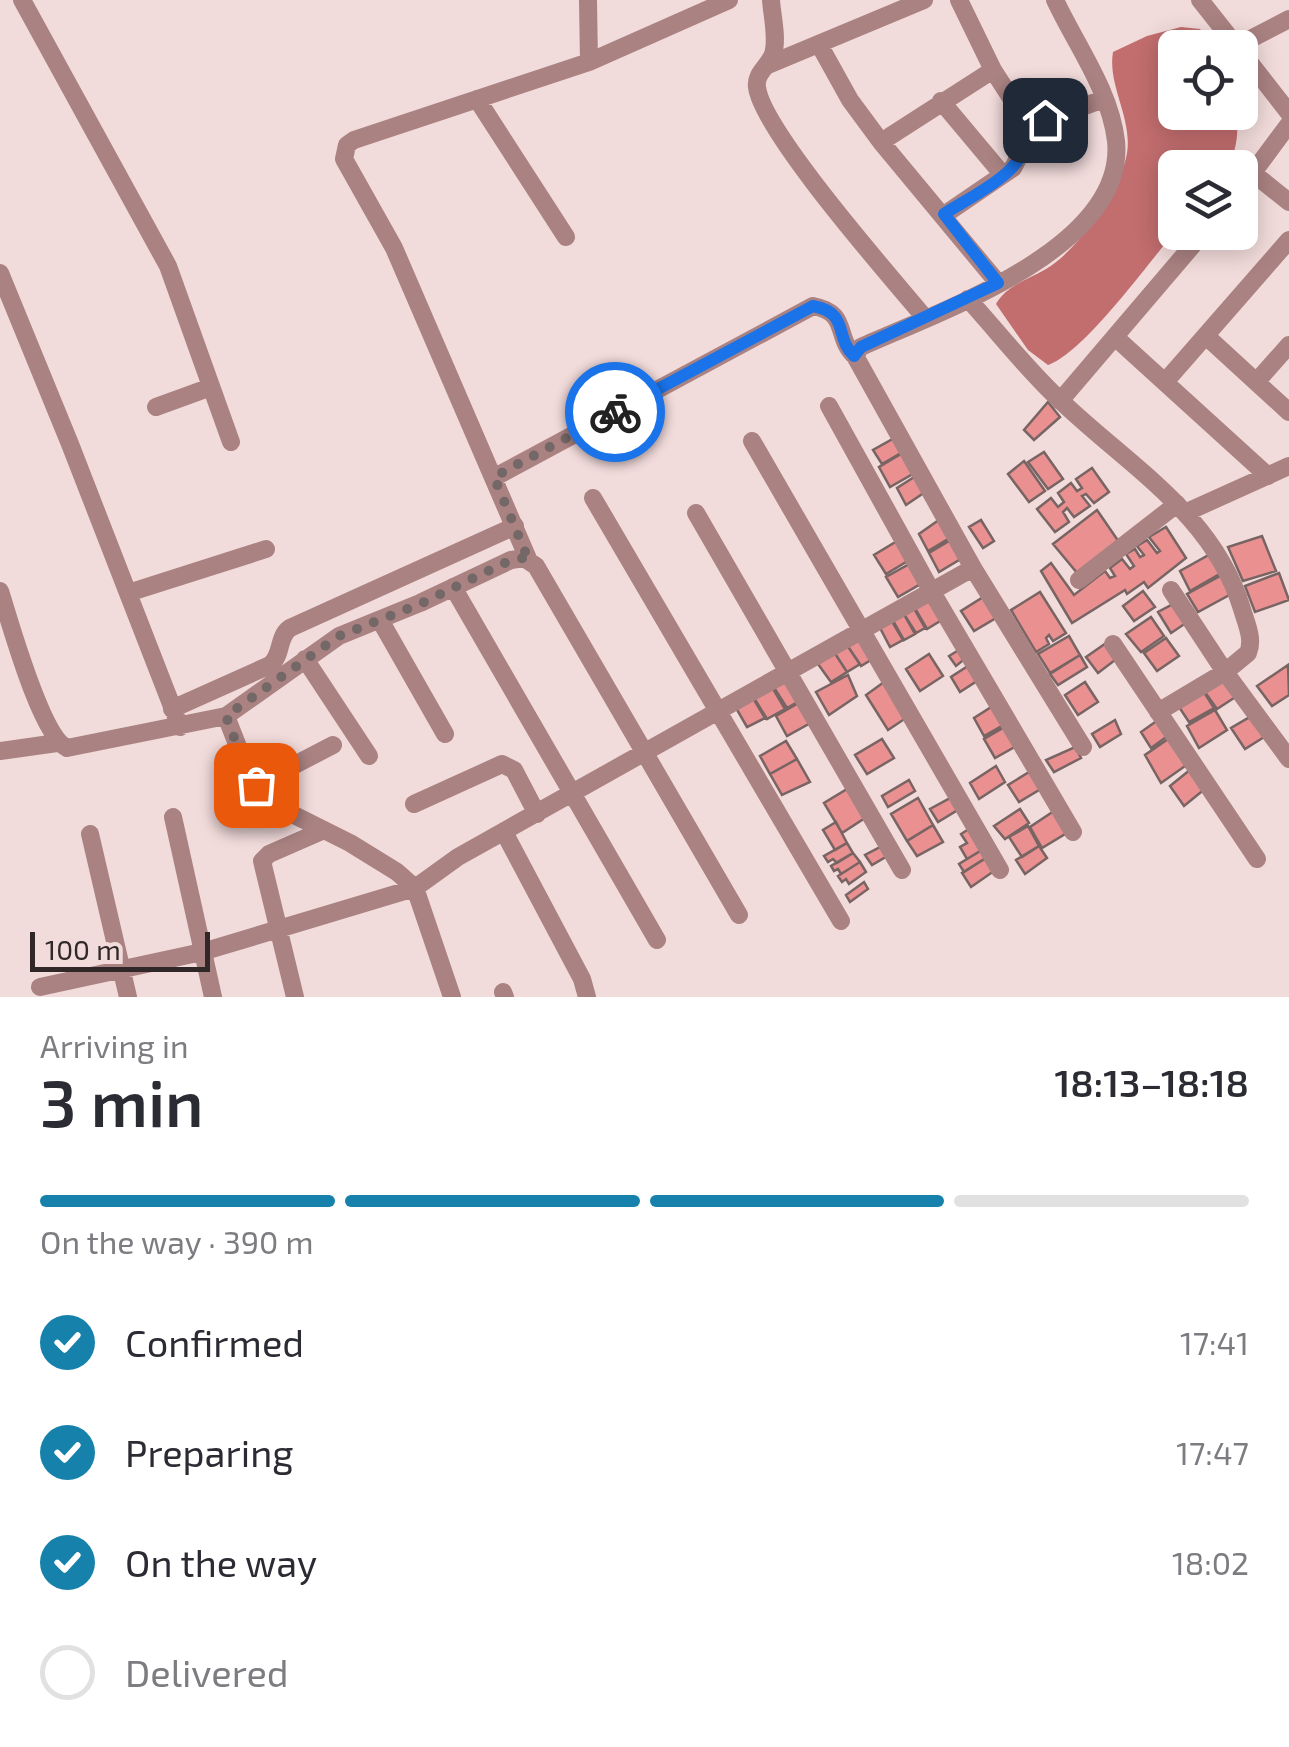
<!DOCTYPE html>
<meta charset="utf-8">
<style>
body{margin:0;font-family:"Exo 2",sans-serif;background:#f7f7f7;color:#2b2b33;height:100vh;display:flex;flex-direction:column;font-size:38px;white-space:nowrap}
*{box-sizing:border-box;margin:0}
p{font-size:32px;color:#7c7c81}
.icon{flex:none;width:55px;height:55px;fill:none;stroke:currentColor;stroke-width:2;stroke-linecap:round;stroke-linejoin:round}
.map{position:relative;height:997px;overflow:hidden}
.panel{display:flex;flex-direction:column;background:#fff;flex:1}
.panel>*{flex:none}
.tools{position:absolute;left:1158px;top:30px;display:grid;gap:20px}
.tools a{display:grid;place-items:center;width:100px;height:100px;border-radius:15px;background:#fff;box-shadow:0 5px 25px #0003;font-size:50px}
.scale{position:absolute;left:30px;bottom:25px;width:180px;box-sizing:border-box;padding-left:10px;border:5px solid #302828;border-top:0;font-size:28px;line-height:35px;white-space:nowrap;color:#302828;-webkit-text-stroke:8px #f2dbdb;paint-order:stroke}
.pin{position:absolute;display:grid;place-items:center;width:85px;height:85px;color:#fff;margin:-42px;border-radius:20px;box-shadow:0 5px 15px #0006}
.courier{position:absolute;display:grid;place-items:center;width:100px;height:100px;margin:-50px;border:8px solid #1a73e8;border-radius:50%;background:#fff;color:#222;box-shadow:0 2px 12px #0007}
.head em{font-style:normal;font-weight:600}
.head div{display:flex;flex-direction:column-reverse}
.head{display:flex;align-items:center;justify-content:space-between;height:170px;padding:0 40px}
h1{font-size:65px;font-weight:600;line-height:75px}
.bar{display:grid;grid-template-columns:repeat(4,1fr);gap:15px 10px;align-content:center;height:120px;padding:0 40px}
.bar i{height:12px;border-radius:8px;background:#e1e1e2}
.bar .on{background:#1682ab}
.bar p{grid-column:span 4}
ol{padding:0 40px;list-style:none}
li{display:flex;align-items:center;gap:30px;height:110px}
li p{margin-inline-start:auto}
li .icon{padding:10px;border-radius:50%;background:#1682ab;color:#fff;stroke-width:4}
li:last-child{color:#7c7c81}
li i{width:55px;height:55px;border:5px solid #e1e1e2;border-radius:50%}
.map>svg:first-child{display:block}
</style>
<div class="map">
<svg width="1289" height="997" viewBox="0 0 1289 997">
<rect width="100%" height="100%" fill="#f2dbdb"/>
<!-- water -->
<path fill="#c26d6e" d="M 1181,27 L 1200,29 L 1213,47 L 1175,48 L 1175,112 L 1236,113 C 1239,133 1237,150 1227,167 L 1175,168 L 1175,232 C 1148,263 1084,353 1048,365 L 1028,350 L 996,304 C 1007,285 1027,280 1046,269 C 1077,251 1118,193 1126,158 C 1135,121 1107,87 1113,52 L 1147,36 Z"/>
<!-- building -->
<path fill="#ea9091" stroke="#776463" stroke-width="2.5" d="M 1048,402 L 1060,417 L 1034,440 L 1024,430 Z
M 898,436 L 906,450 L 882,464 L 873,450 Z
M 906,451 L 918,471 L 890,487 L 879,467 Z
M 1044,452 L 1063,479 L 1048,489 L 1028,462 Z
M 1024,461 L 1045,491 L 1029,502 L 1008,474 Z
M 1092,468 L 1109,492 L 1094,503 L 1086,494 L 1082,496 L 1090,506 L 1074,517 L 1067,508 L 1063,512 L 1069,522 L 1055,532 L 1037,509 L 1051,498 L 1058,507 L 1064,502 L 1058,493 L 1071,483 L 1077,491 L 1082,488 L 1076,479 Z
M 919,474 L 928,490 L 906,505 L 897,488 Z
M 1097,510 L 1119,542 L 1078,574 L 1053,544 Z
M 943,517 L 953,536 L 928,551 L 919,534 Z
M 981,520 L 994,541 L 983,548 L 969,527 Z
M 1166,527 L 1186,558 L 1148,588 L 1144,582 L 1127,594 L 1125,590 L 1072,623 L 1041,571 L 1051,563 L 1074,595 L 1105,571 L 1110,578 L 1115,576 L 1110,568 L 1122,559 L 1130,569 L 1134,566 L 1126,554 L 1135,549 L 1140,557 L 1144,555 L 1137,546 L 1147,540 L 1157,553 L 1160,551 L 1149,537 Z
M 1262,536 L 1276,571 L 1243,581 L 1228,547 Z
M 902,538 L 911,559 L 886,574 L 874,555 Z
M 954,538 L 964,557 L 939,572 L 929,553 Z
M 1214,552 L 1223,572 L 1190,591 L 1180,571 Z
M 913,562 L 924,582 L 898,597 L 886,577 Z
M 1279,573 L 1289,600 L 1255,612 L 1245,586 Z
M 1224,574 L 1233,593 L 1198,612 L 1187,594 Z
M 1143,591 L 1155,607 L 1134,621 L 1123,606 Z
M 1040,592 L 1066,633 L 1053,641 L 1049,635 L 1046,638 L 1049,644 L 1036,652 L 1011,610 Z
M 988,594 L 1001,615 L 974,631 L 961,611 Z
M 932,595 L 945,618 L 927,629 L 913,605 Z
M 1177,602 L 1189,621 L 1171,633 L 1158,612 Z
M 912,605 L 925,628 L 916,633 L 902,611 Z
M 902,611 L 915,634 L 904,640 L 891,617 Z
M 1151,617 L 1164,636 L 1141,652 L 1126,634 Z
M 890,618 L 903,640 L 890,647 L 878,624 Z
M 861,636 L 874,658 L 861,666 L 847,645 Z
M 1069,636 L 1080,655 L 1050,673 L 1038,654 Z
M 1166,638 L 1179,656 L 1157,671 L 1144,653 Z
M 1109,641 L 1119,657 L 1098,673 L 1086,657 Z
M 847,645 L 860,664 L 847,672 L 834,652 Z
M 962,648 L 967,657 L 956,666 L 949,656 Z
M 834,652 L 847,672 L 831,682 L 818,664 Z
M 929,654 L 943,676 L 920,691 L 906,669 Z
M 1080,655 L 1087,667 L 1058,685 L 1050,674 Z
M 971,664 L 980,679 L 960,692 L 951,677 Z
M 1288,665 L 1289,695 L 1272,706 L 1257,686 Z
M 848,675 L 857,696 L 829,715 L 816,692 Z
M 1225,675 L 1240,694 L 1217,709 L 1202,688 Z
M 789,678 L 801,700 L 787,708 L 773,686 Z
M 884,682 L 906,718 L 888,730 L 866,695 Z
M 1085,682 L 1098,702 L 1078,715 L 1065,695 Z
M 772,687 L 785,709 L 767,719 L 754,698 Z
M 1202,689 L 1214,708 L 1189,722 L 1177,704 Z
M 753,698 L 765,718 L 747,727 L 736,708 Z
M 802,701 L 814,721 L 787,736 L 776,716 Z
M 996,704 L 1007,723 L 984,736 L 974,718 Z
M 1215,710 L 1227,730 L 1199,748 L 1187,726 Z
M 1255,714 L 1269,734 L 1245,749 L 1231,728 Z
M 1115,720 L 1121,734 L 1100,747 L 1092,734 Z
M 1158,720 L 1169,735 L 1151,748 L 1141,732 Z
M 1008,725 L 1020,744 L 995,758 L 984,739 Z
M 1171,737 L 1188,764 L 1161,783 L 1145,755 Z
M 882,739 L 894,758 L 867,774 L 855,755 Z
M 786,741 L 797,759 L 770,774 L 760,756 Z
M 1075,747 L 1081,758 L 1054,772 L 1046,760 Z
M 797,759 L 810,782 L 782,795 L 770,774 Z
M 996,766 L 1005,782 L 979,799 L 970,783 Z
M 1034,769 L 1044,787 L 1019,802 L 1008,785 Z
M 1191,769 L 1206,788 L 1184,806 L 1170,786 Z
M 909,780 L 915,791 L 888,807 L 882,796 Z
M 852,786 L 868,816 L 842,833 L 824,803 Z
M 954,796 L 961,808 L 938,822 L 930,809 Z
M 918,798 L 933,825 L 907,841 L 891,814 Z
M 1020,809 L 1029,823 L 1005,839 L 994,826 Z
M 1057,809 L 1070,831 L 1042,848 L 1030,827 Z
M 836,822 L 847,843 L 835,850 L 823,830 Z
M 933,825 L 943,842 L 917,856 L 907,841 Z
M 1028,826 L 1039,846 L 1022,857 L 1009,837 Z
M 972,827 L 985,848 L 967,859 L 960,847 L 967,843 L 961,834 Z
M 847,843 L 853,853 L 837,863 L 833,859 L 828,862 L 824,856 Z
M 884,845 L 889,855 L 872,865 L 865,855 Z
M 1039,846 L 1047,858 L 1025,874 L 1016,860 Z
M 985,848 L 989,856 L 964,872 L 959,864 Z
M 853,853 L 860,862 L 841,874 L 838,869 L 834,871 L 831,866 Z
M 989,856 L 997,869 L 971,887 L 962,873 Z
M 860,862 L 866,872 L 849,884 L 846,879 L 842,882 L 838,876 Z
M 864,882 L 868,889 L 850,902 L 846,895 Z"/>
<g fill="none" stroke-linecap="round" stroke-linejoin="round">
<!-- minor -->
<path stroke="#aa8282" stroke-width="18" d="M 22,0 L 168,266 L 231,442
M 588,0 L 589,62
M 771,0 C 772,16 778,39 773,54 C 769,66 755,73 757,87 C 762,131 891,277 925,318
M 1200,0 L 1238,48
M 820,46 L 850,100 L 881,142 L 998,283
M 1237,46 L 1289,19
M 1240,50 L 1289,113
M 768,65 L 924,0
M 477,99 L 566,237
M 941,101 L 1003,175
M 1026,127 L 1104,99
M 881,142 L 993,70
M 1254,174 L 1289,202
M 1240,190 L 1289,124
M 944,215 L 1013,168 L 1027,141 L 1022,115 L 993,70 L 959,0
M 0,273 L 70,444 L 180,727
M 968,299 C 999,333 1028,371 1062,402 C 1129,466 1214,515 1242,609 C 1246,623 1254,639 1248,653 L 1225,672 L 1158,712
M 1206,336 L 1289,412
M 1115,337 L 1268,476
M 1258,380 L 1289,345
M 1165,382 L 1289,240
M 1060,401 L 1204,232
M 829,406 L 932,592 L 1073,832
M 156,407 L 211,387
M 752,441 L 1000,870
M 495,477 L 813,306 C 850,313 834,337 855,356
M 593,498 L 841,921
M 1187,512 L 1289,466
M 696,513 L 902,870
M 529,561 L 394,248 L 344,159 L 347,145 L 354,140 L 589,62 L 729,0
M 973,568 L 1083,747
M 1079,580 L 1177,504
M 453,587 L 657,940
M 1171,590 L 1225,672 L 1289,759
M 0,591 C 10,622 41,736 67,748 L 226,716 L 339,636 L 420,603 L 511,560 L 524,558 L 536,566 L 739,915
M 128,593 L 266,549
M 380,620 L 445,734
M 1113,644 L 1257,859
M 305,659 L 369,756
M 172,709 L 270,665 C 283,655 277,637 290,628 L 515,526
M 226,716 L 251,780 L 280,808 L 350,843 L 397,872 L 415,888 L 458,857 L 973,568 L 855,356 L 861,347 C 938,312 1127,248 1116,141 C 1110,90 1076,45 1055,0
M 0,751 L 57,743
M 256,785 L 333,745
M 414,804 L 502,764 L 514,770 L 537,814
M 173,817 L 213,997
M 504,832 L 582,979 L 587,997
M 90,834 L 128,997
M 40,987 L 202,952 L 415,888 L 452,997
M 503,992 L 505,997
M 295,997 L 262,861 L 269,854 L 324,830"/>
</g>
<g fill="none" stroke-linecap="round" stroke-linejoin="round">
<!-- done -->
<path stroke="#746767" stroke-width="10" stroke-dasharray="0 18" d="M 256,785 L 250,780 L 226,716 L 339,636 L 420,604 L 511,560 L 524,558 L 529,561 L 494,477 L 615,412"/>
<!-- route -->
<path stroke="#1a73e8" stroke-width="12" d="M 615,412 L 813,306 C 850,313 834,337 854,356 L 861,347 L 998,283 L 944,214 C 974,194 1034,170 1026,127 L 1045,120"/>
</g>
</svg>
<div class="tools">
<a><svg class="icon" aria-label="locate" viewBox="0 0 24 24"><circle cx="12" cy="12" r="6"/><path d="M12 2v4M12 18v4M2 12h4M18 12h4"/></svg></a>
<a><svg class="icon" aria-label="layers" viewBox="0 0 24 24"><path d="M12 4l9 5-9 5-9-5zM3 14l9 5 9-5"/></svg></a>
</div>
<div class="scale">100 m</div>
<div class="pin" style="left:256px;top:785px;background:#ea580c"><svg class="icon" aria-label="bag" viewBox="0 0 24 24"><path d="M5 8h14l-1 12H6zM9 8a3 3 0 0 1 6 0"/></svg></div>
<div class="pin" style="left:1045px;top:120px;background:#1f2937"><svg class="icon" aria-label="home" viewBox="0 0 24 24"><path d="M3 11l9-7 9 7M6 9v11h12V9"/></svg></div>
<div class="courier" style="left:615px;top:412px"><svg class="icon" aria-label="bike" viewBox="0 0 24 24"><circle cx="6" cy="16" r="4"/><circle cx="18" cy="16" r="4"/><path d="M6 16l4-8h5l3 8M10 8l3 8H6M13 5h3"/></svg></div>
</div>
<section class="panel">
<div class="head"><div><h1>3 min</h1><p>Arriving in</p></div><em>18:13–18:18</em></div>
<div class="bar"><i class="on"></i><i class="on"></i><i class="on"></i><i></i><p>On the way · 390 m</p></div>
<ol>
<li><svg class="icon" aria-label="check" viewBox="0 0 24 24"><path d="M5 12l5 5 9-10"/></svg>Confirmed<p>17:41</p></li>
<li><svg class="icon" aria-label="check" viewBox="0 0 24 24"><path d="M5 12l5 5 9-10"/></svg>Preparing<p>17:47</p></li>
<li><svg class="icon" aria-label="check" viewBox="0 0 24 24"><path d="M5 12l5 5 9-10"/></svg>On the way<p>18:02</p></li>
<li><i></i>Delivered</li>
</ol>
</section>
